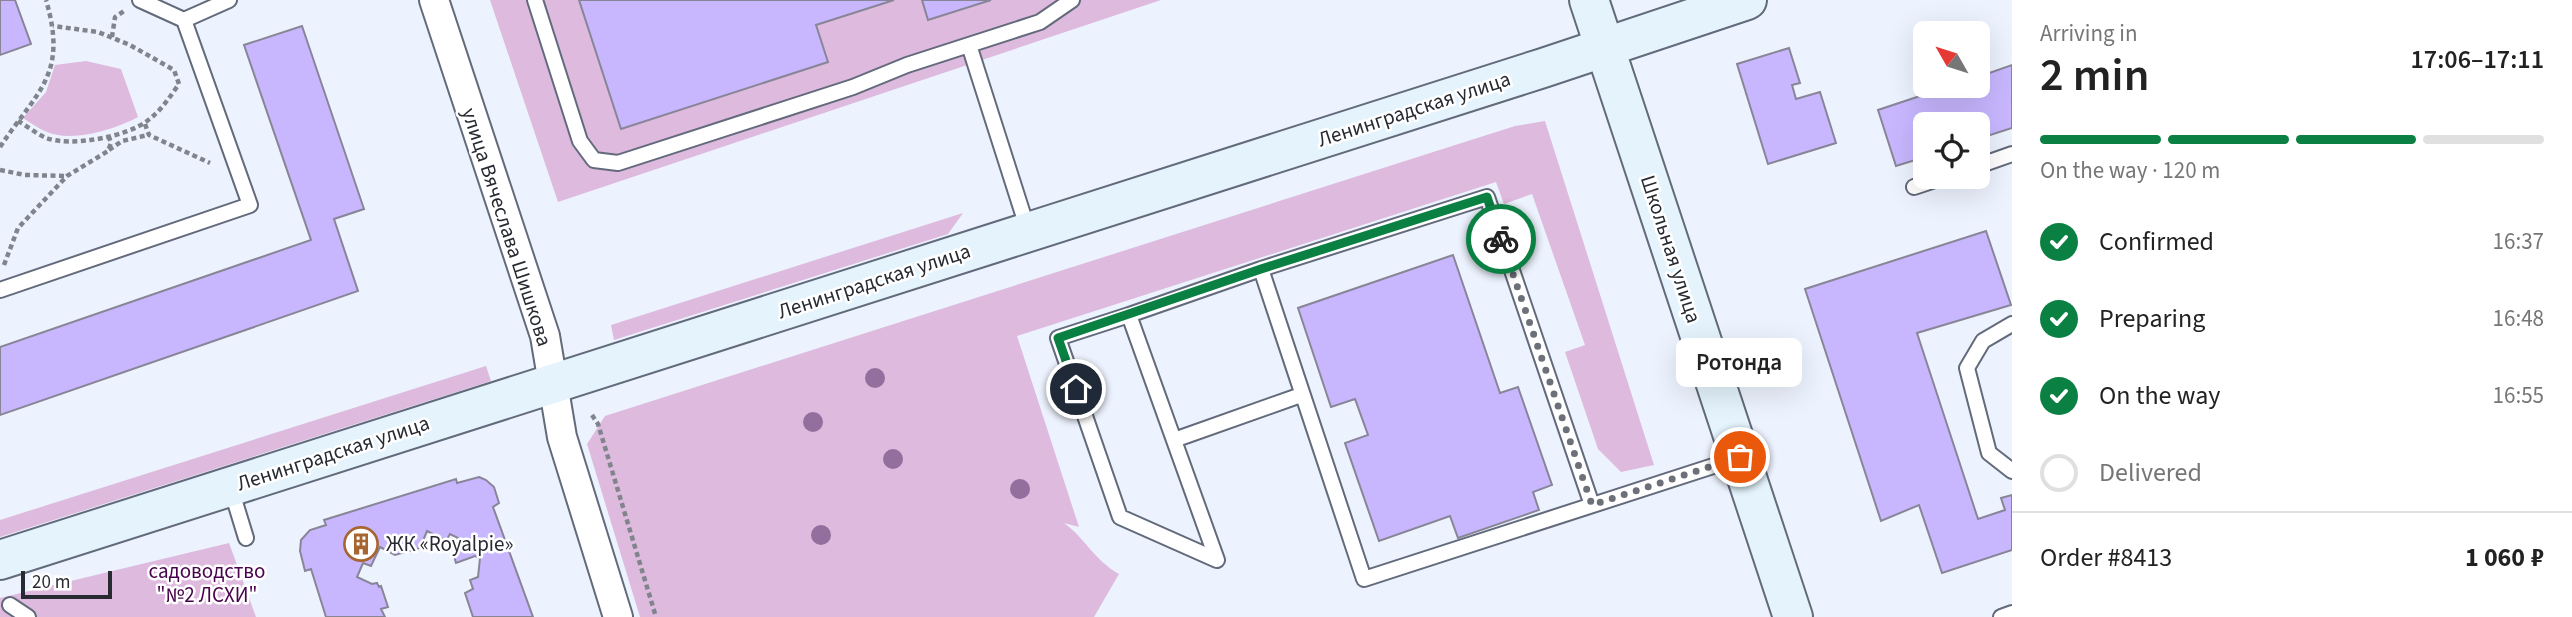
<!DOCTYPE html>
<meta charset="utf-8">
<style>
body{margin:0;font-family:"Source Sans 3",sans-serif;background:#f2f2f2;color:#222;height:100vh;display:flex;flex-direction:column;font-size:26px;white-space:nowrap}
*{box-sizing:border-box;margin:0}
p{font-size:23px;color:#767676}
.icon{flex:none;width:38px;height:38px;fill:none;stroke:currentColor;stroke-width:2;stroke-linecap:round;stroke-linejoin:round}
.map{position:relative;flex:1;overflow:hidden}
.sheet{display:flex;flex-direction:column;background:#fff;width:560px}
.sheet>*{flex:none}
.needle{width:46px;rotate:309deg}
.fabs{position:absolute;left:1913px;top:21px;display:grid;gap:14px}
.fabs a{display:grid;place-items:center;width:77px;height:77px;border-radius:10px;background:#fff;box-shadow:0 7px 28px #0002;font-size:35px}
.scale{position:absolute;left:21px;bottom:18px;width:91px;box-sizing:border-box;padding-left:7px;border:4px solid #272a31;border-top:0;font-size:19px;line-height:24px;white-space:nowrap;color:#272a31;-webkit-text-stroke:5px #fff;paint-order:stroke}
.pin{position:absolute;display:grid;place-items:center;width:60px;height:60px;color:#fff;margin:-30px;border:4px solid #fff;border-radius:50%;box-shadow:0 2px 7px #0007}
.courier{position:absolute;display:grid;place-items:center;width:70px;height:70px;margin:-35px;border:5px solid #0b8043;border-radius:50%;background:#fff;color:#222;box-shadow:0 2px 9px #0007}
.bubble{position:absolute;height:49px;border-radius:10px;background:#fff;box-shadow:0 7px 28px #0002;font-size:23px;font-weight:600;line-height:49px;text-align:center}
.summary em{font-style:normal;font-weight:600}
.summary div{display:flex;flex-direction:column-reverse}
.summary{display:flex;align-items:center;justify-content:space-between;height:119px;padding:0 28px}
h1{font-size:46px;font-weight:600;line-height:52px}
.bar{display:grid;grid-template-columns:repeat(4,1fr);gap:10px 7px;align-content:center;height:84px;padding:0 28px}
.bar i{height:9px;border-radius:5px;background:#e0e0e0}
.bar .on{background:#0b8043}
.bar p{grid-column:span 4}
.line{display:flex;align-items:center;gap:18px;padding:0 28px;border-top:2px solid #e0e0e0}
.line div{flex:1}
ol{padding:0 28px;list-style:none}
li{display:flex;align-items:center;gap:21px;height:77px}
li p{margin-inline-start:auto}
li .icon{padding:7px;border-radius:50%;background:#0b8043;color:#fff;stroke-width:4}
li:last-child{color:#767676}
li i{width:38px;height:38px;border:4px solid #e0e0e0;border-radius:50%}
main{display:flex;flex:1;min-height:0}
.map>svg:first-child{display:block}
</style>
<main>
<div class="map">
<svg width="2012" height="617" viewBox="0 0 2012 617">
<rect width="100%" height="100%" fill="#edf3fe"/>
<!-- green -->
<path fill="#ddbade" d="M 490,0 L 1161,0 L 558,202 Z
M 86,61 L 121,69 L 138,117 C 116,129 72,143 47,132 C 39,129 31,123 23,118 L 46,92 L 55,65 Z
M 1545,121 L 1654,465 L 1621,472 L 1598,449 L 1565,352 L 1585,345 L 1532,194 L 1504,204 L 1496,182 L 1017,336 L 1079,527 L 1064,523 C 1086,539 1093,559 1119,574 L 1094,617 L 640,617 L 587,444 L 605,416 L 1515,126 Z
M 963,213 L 948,234 L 614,340 L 611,325 Z
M 486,366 L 491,381 L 0,537 L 0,520 Z
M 229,543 L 256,617 L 0,617 L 0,598 Z"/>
<!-- building -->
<path fill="#c8b7ff" stroke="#888597" stroke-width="2" d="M 0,0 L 15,0 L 31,44 L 0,55 Z
M 579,0 L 894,0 L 816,25 L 828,62 L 621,129 Z
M 922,0 L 991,0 L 928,20 Z
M 302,26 L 364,209 L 334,219 L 358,291 L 0,415 L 0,347 L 311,240 L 244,45 Z
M 1789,48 L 1800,83 L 1792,85 L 1796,99 L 1820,92 L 1836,143 L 1768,164 L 1737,64 Z
M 2012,65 L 2012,128 L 1978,139 L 1978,124 L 1925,124 L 1925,157 L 1896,166 L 1878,110 L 1950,86 L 1978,86 L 1978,77 Z
M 1986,231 L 2011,305 L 1917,333 L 1978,519 L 2005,510 L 2001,498 L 2012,495 L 2012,550 L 1942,573 L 1919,505 L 1881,521 L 1805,289 Z
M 1453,255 L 1500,393 L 1518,387 L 1552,485 L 1533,492 L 1539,510 L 1458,538 L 1450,516 L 1379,541 L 1345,443 L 1368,435 L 1355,399 L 1331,407 L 1298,308 Z
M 479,477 L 486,480 L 494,487 L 499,503 L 493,507 L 533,617 L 473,617 L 465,593 L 473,589 L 470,580 L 478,577 L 480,558 L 475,556 L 456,563 L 454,556 L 462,540 L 450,534 L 446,541 L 427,531 L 420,548 L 395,555 L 380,547 L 371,566 L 363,563 L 357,577 L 372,584 L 377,583 L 379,587 L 381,586 L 388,607 L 381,609 L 385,617 L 326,617 L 311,569 L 305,571 L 300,551 L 301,540 L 310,530 L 326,525 L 324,520 L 456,479 L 457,483 Z"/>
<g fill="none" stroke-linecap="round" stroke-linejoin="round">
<!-- lane casing -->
<g stroke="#626a7b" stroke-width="18">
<path id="lane" d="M 535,0 L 580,141 L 594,160 L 618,163 L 853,87 L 907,65 L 1040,22 L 1072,0
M 184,20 L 229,0
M 969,45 L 1028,230
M 1978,166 L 2012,154
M 1914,187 L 1944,177
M 0,290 L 250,205 L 184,20 L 140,0
M 1129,315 L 1217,560 L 1120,517 L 1058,338 Z
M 1129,315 L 1261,269
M 2012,324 L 1983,341 L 1967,368 L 1989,453 L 2012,471
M 1174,440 L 1301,395
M 231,489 L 246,538
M 1592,505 L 1487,197 L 1261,269 L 1364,579 L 1738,458
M 10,605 L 28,617
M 2001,617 L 2012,613"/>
</g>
<!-- street casing -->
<g stroke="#626a7b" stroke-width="32">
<path id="street" d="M 434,0 L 545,336 L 562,437 L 618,617"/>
</g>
<!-- secondary casing -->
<g stroke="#626a7b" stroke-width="42">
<path id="secondary" d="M 1589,0 L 1793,617
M 0,560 L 1543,68 L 1747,0"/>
</g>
<!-- path -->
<path stroke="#80858d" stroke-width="4.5" stroke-dasharray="5 3.5" stroke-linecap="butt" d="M 112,37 L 115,17 L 124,11
M 18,121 C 27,126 37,134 46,138 C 71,147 126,137 147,121 C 161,111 169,98 179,84 L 174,70 L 130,45 L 98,32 L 53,26
M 145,124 L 149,135 L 210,163
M 0,147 C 38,90 68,75 46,0
M 109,150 L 122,141 L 148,135
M 0,170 L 25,175 L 66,176
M 4,265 L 18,228 L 67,176 L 108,151 L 111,143 L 109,137
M 592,415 L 598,424 L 656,617"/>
<!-- lane -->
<use href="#lane" stroke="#fff" stroke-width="14"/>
<!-- street -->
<use href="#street" stroke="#fff" stroke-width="28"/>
<!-- secondary -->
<use href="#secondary" stroke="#e4f3fc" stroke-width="38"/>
</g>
<!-- trees -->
<g fill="#936f9d">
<circle cx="875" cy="378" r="10"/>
<circle cx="813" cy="422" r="10"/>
<circle cx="893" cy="459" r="10"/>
<circle cx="1020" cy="489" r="10"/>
<circle cx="821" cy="535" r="10"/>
</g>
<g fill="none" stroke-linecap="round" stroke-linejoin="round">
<!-- done -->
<path stroke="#6c7079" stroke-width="7" stroke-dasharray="0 12.6" d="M 1501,239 L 1592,505 L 1740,457"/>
<!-- route -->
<path stroke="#0b8043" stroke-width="9" d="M 1076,389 L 1058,338 L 1261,269 L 1487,197 L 1501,239"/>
</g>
<!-- icons -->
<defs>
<g id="building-ring" transform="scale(1.75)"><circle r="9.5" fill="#fff" stroke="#a76631" stroke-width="1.5"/><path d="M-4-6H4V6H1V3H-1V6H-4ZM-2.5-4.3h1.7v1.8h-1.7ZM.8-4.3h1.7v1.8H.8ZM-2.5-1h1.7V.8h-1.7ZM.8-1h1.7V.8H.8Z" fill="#a76631"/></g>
</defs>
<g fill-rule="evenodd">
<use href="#building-ring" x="361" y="544"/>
</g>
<g text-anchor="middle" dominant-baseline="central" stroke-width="5" stroke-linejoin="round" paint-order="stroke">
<!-- street labels -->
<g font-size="21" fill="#272a31" stroke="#fff">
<text transform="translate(1414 109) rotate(-18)">Ленинградская улица</text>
<text transform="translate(507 227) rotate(72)">улица Вячеслава Шишкова</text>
<text transform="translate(1671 249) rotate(72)">Школьная улица</text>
<text transform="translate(874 281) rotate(-18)">Ленинградская улица</text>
<text transform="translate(333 453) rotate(-18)">Ленинградская улица</text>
</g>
<!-- poi labels -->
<g font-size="21" fill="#272a31" stroke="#fff" text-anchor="start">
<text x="386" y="544">ЖК «Royalpie»</text>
</g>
<!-- park labels -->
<g font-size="21" fill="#49034d" stroke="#fff">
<text x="207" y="571">садоводство<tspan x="207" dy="24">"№2 ЛСХИ"</tspan></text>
</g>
</g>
</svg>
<div class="fabs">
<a><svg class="needle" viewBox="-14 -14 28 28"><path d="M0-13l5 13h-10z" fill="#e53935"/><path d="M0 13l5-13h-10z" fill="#767676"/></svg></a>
<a><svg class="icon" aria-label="locate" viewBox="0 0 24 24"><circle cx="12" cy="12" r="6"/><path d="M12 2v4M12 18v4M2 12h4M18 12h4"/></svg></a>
</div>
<div class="scale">20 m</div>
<div class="pin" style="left:1740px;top:457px;background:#ea580c"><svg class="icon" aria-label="bag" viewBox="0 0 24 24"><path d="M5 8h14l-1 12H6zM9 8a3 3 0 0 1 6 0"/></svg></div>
<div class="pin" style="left:1076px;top:389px;background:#1f2937"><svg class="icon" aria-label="home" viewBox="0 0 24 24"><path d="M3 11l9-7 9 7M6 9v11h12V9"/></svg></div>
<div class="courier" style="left:1501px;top:239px"><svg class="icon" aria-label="bike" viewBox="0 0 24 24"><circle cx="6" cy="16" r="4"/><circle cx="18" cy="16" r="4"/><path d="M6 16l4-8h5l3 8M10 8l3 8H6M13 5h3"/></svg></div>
<div class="bubble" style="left:1676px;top:338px;width:126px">Ротонда</div>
</div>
<section class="sheet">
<div class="summary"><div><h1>2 min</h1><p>Arriving in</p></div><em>17:06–17:11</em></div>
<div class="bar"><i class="on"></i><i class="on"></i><i class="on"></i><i></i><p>On the way · 120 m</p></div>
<ol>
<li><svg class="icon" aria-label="check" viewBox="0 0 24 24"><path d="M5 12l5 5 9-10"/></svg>Confirmed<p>16:37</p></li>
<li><svg class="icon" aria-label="check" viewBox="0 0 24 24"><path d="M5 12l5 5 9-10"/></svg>Preparing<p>16:48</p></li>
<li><svg class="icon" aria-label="check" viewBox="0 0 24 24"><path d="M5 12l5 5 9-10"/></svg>On the way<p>16:55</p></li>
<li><i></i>Delivered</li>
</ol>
<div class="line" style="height:91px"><div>Order #8413</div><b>1 060 ₽</b></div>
</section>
</main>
